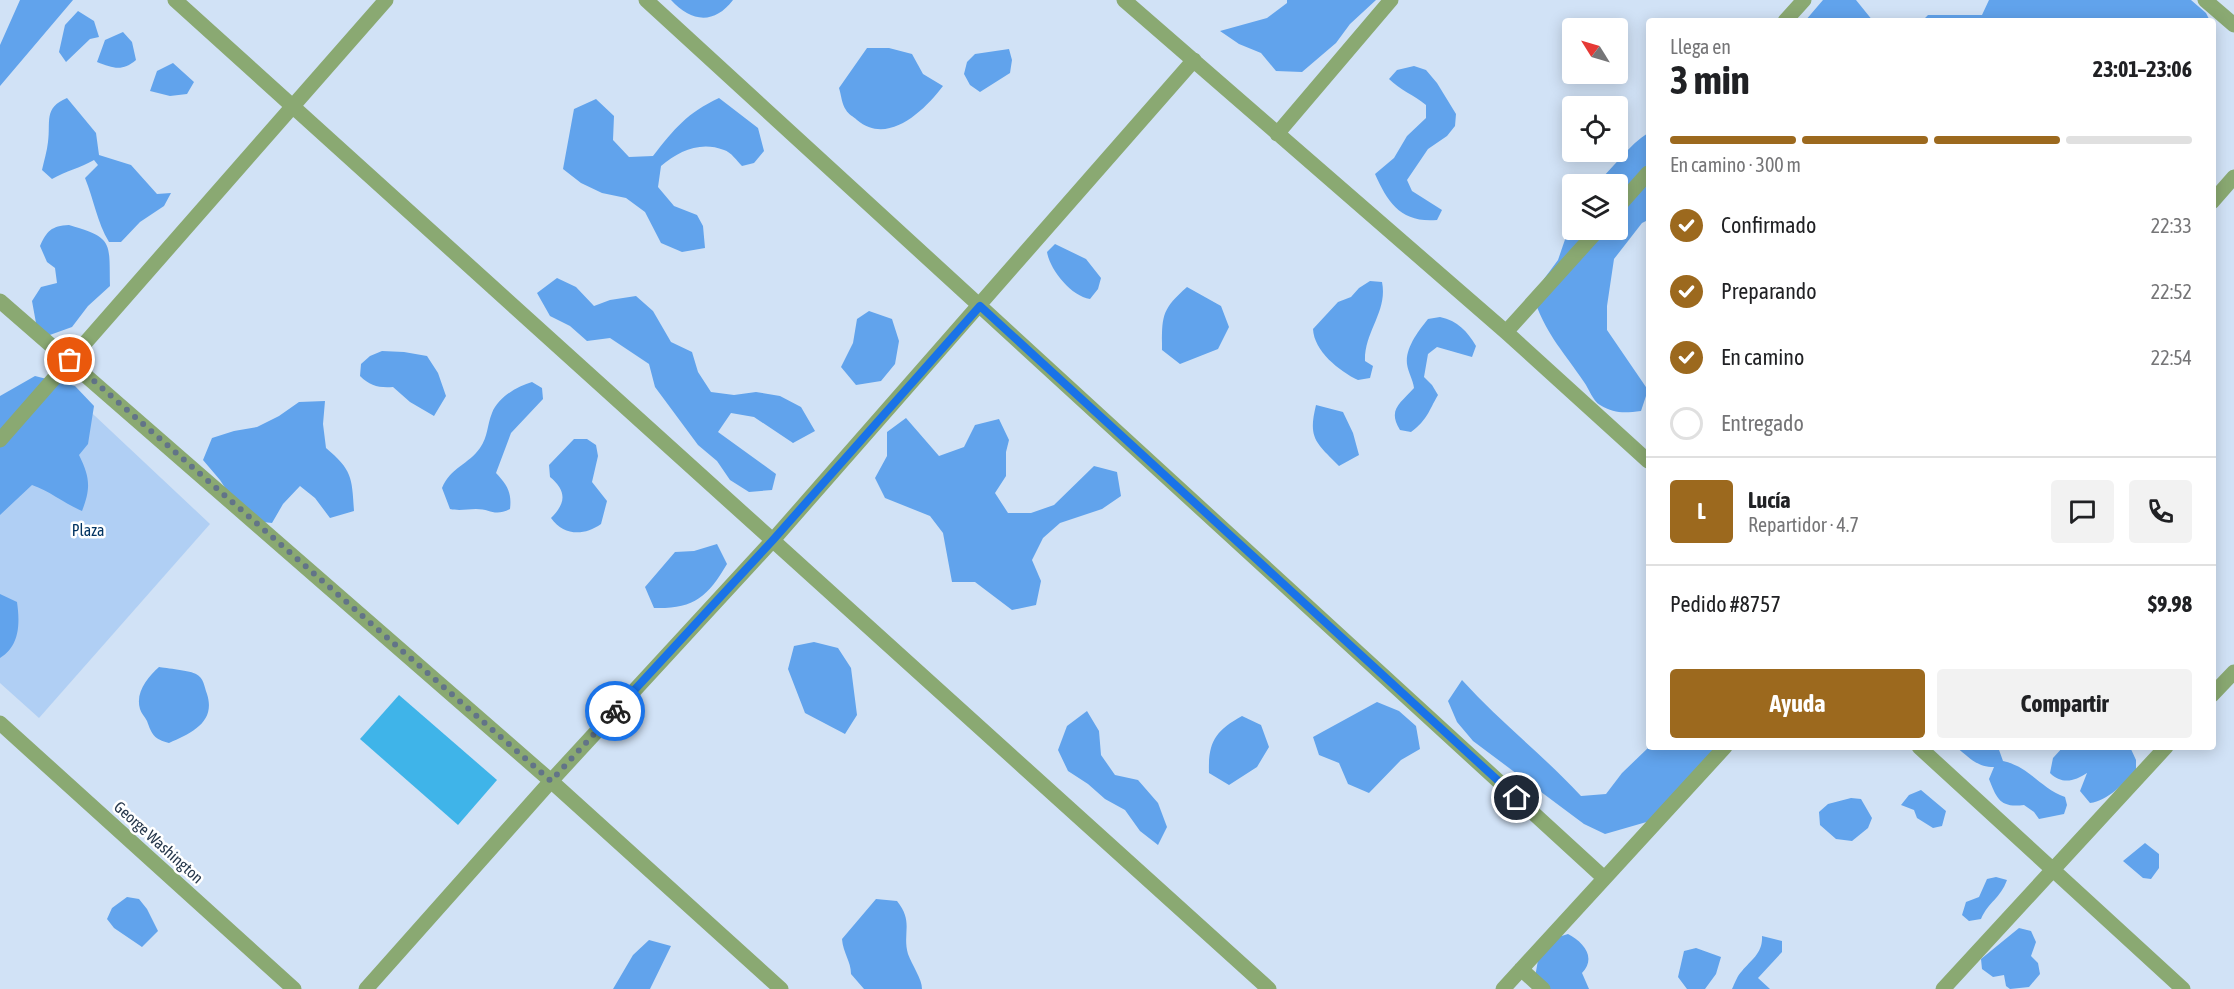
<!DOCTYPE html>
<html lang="es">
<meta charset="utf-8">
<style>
body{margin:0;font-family:"Asap Condensed",sans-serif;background:#f2f2f2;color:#202124;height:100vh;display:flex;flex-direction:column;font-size:22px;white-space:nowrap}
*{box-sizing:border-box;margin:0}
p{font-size:20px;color:#757577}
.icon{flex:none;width:33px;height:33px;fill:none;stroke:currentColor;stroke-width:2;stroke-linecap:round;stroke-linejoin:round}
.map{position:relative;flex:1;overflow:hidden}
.details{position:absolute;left:1646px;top:18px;width:570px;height:732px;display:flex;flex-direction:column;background:#fff;border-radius:6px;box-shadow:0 3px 15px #0003}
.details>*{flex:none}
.needle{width:39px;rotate:307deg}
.tools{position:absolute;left:1562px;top:18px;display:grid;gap:12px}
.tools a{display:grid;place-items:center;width:66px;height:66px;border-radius:6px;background:#fff;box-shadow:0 3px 15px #0003;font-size:30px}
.pin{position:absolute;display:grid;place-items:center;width:51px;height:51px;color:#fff;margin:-26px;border:3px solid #fff;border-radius:50%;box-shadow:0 2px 6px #0007}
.courier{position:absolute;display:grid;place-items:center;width:60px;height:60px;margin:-30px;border:4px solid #1a73e8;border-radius:50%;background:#fff;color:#222;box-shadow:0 2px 8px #0007}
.overview em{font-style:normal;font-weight:700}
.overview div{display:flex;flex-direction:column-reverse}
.overview{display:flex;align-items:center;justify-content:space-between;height:102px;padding:0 24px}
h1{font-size:39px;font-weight:700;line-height:45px}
.bar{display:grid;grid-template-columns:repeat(4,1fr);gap:9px 6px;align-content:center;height:72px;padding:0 24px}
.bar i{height:8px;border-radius:4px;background:#e0e0e0}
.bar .current{background:#9c691e}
.bar p{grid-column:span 4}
.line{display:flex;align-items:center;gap:15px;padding:0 24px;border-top:2px solid #e0e0e0}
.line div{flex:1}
.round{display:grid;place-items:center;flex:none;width:63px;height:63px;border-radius:6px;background:#f2f2f2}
ol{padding:0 24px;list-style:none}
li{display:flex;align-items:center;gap:18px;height:66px}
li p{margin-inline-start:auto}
li .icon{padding:6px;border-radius:50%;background:#9c691e;color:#fff;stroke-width:4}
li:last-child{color:#757577}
li i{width:33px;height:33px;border:3px solid #e0e0e0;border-radius:50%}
.cta{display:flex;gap:12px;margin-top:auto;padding:12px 24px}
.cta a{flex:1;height:69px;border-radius:6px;background:#9c691e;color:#fff;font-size:24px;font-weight:700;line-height:69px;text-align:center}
.cta a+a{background:#f2f2f2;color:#202124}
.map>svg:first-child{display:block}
</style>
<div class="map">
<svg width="2234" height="989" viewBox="0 0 2234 989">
<rect width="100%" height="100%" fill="#d1e2f6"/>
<!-- green -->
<path fill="#b0cff4" d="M 78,400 L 210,524 L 39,718 L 0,683 L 0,490 Z"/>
<!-- forest -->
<path fill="#61a3ec" d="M 20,0 L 73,0 L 0,86 L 0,45 Z
M 671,0 L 733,0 C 714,25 691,22 671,0 Z
M 1287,0 L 1376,0 L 1350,24 L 1336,43 L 1302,72 L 1276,71 L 1261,53 L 1239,44 L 1220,31 L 1267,18 L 1287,3 Z
M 1823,0 L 1856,0 L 1873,21 L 1805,21 Z
M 1989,0 L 2191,0 L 2206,13 L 2210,21 L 1922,21 L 1928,15 L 1982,15 Z
M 78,11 L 94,21 L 99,37 L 90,39 L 66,62 L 59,52 L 65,25 Z
M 123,32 L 132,42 L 136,60 C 122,72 113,68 97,62 L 105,40 Z
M 867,48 L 889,48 L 912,54 L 923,74 L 943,86 C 924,111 888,146 857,120 C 854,117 848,114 846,110 C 842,105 841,94 839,88 Z
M 1009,49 L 1012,60 L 1010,73 L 980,92 L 970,85 L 964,74 L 967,62 L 975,54 Z
M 173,63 L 194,82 L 187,94 L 170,96 L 150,91 L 157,71 Z
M 1414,66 L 1426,70 L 1437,83 L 1456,114 L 1455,126 L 1447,136 L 1428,149 L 1407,180 L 1412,191 L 1442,210 L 1437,220 C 1401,223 1388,203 1375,174 L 1394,158 L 1407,136 L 1426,118 L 1426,105 C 1414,95 1400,90 1389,79 L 1397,70 Z
M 67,98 L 96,133 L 99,155 L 131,165 L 157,194 L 171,193 L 164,206 L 140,222 L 121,242 L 109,242 C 97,222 94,200 85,178 L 98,165 L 94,160 C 80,168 66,171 52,179 L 42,170 C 44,161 47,151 48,142 C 51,122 43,108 67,98 Z
M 719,98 L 758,128 L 764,151 L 754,163 L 742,166 C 737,161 731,152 724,150 C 700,141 679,151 661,166 L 658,187 L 674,206 L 697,215 L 703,226 L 705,248 L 682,252 L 661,243 L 645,212 L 626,198 L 602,193 L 581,183 L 563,169 L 574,109 L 596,99 L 614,116 L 613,140 L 629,157 L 653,156 C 675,128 687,113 719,98 Z
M 1648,133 L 1648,220 L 1642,223 L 1614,259 L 1607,306 L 1607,330 L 1648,390 L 1641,411 C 1625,413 1615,414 1600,405 C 1593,401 1589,389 1584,382 C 1564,352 1548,337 1535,302 L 1544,279 L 1558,260 L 1572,219 L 1572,230 L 1617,230 L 1617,184 L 1596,184 C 1613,168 1630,144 1648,133 Z
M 69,225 C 114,238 109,242 110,286 L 88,306 L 72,327 L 47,336 L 36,323 L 32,301 L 41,287 L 57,283 L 55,268 L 47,262 L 40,246 C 47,231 51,226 69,225 Z
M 1055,244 L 1086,259 L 1101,278 L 1098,289 L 1090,299 C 1071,296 1050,270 1047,252 Z
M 557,278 L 576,287 L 594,306 L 610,300 L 636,296 L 653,311 L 671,342 L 692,352 L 698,372 L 711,392 L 734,395 L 756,392 L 780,396 L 801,407 L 815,431 L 793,443 L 754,417 L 731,413 L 718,432 L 776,474 L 772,490 L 749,492 L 730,480 L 717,461 L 698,445 L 655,387 L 649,364 L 610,338 L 587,341 L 570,326 L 550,316 L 537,293 Z
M 1370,281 L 1382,282 C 1388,311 1364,332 1365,361 L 1373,366 L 1370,378 L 1358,380 C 1339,371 1314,351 1313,329 L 1338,302 L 1351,297 L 1359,288 Z
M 1187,287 L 1221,306 L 1229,327 L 1218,349 L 1180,364 L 1162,350 C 1162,316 1161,310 1187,287 Z
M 869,311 L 892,319 L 899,341 L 895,364 L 881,381 L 856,385 L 841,367 L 853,343 L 857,319 Z
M 1440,317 C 1458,321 1467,331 1476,346 L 1472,357 L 1437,347 L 1428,354 L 1424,377 L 1432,385 L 1438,395 C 1428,412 1428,419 1411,432 L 1400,430 C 1387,409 1401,403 1414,388 C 1413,380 1408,372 1407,364 C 1405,348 1419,330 1428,319 Z
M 382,351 L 404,352 L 427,356 L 438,373 L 446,396 L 434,416 L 410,402 L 393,387 C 379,388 370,386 360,376 L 361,364 L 370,356 Z
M 35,376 L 75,386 L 94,406 L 88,444 L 79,455 C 90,477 91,488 82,511 C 63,503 50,491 32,485 L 0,515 L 0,396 Z
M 532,382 L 542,388 L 543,399 L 511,433 L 496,473 C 507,485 512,492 510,509 C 494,517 491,509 476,509 C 467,509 460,511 450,509 L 442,488 C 450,468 469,464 480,448 C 488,437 487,425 492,413 C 498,397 518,386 532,382 Z
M 325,401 L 323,424 L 326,448 C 352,470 352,477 354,511 L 330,518 L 315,498 L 300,486 L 283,504 L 272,523 L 246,520 L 220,480 L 203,460 L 212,438 L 234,431 L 257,427 L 279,416 L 299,402 Z
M 1316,405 L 1343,412 L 1353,433 L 1359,455 L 1339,466 C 1315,442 1308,438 1316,405 Z
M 906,418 L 939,456 L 964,447 L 975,425 L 999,419 L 1009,440 L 1006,452 L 1006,476 L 995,493 L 1008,513 L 1031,513 L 1054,505 L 1094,466 L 1117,472 L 1121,496 L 1102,509 L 1060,523 L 1043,538 L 1032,560 L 1041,581 L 1036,605 L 1012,610 L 975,582 L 952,582 L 943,533 L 930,516 L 885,498 L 875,478 L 887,456 L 887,432 Z
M 574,439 L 587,439 L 596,445 L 598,456 L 592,482 L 607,501 L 601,524 C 584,536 564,536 551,518 C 566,503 567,491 550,477 L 549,465 Z
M 717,544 L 727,564 C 707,598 693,609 654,608 L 645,587 L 675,552 L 694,551 Z
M 0,594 L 17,602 C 20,623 20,646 0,658 Z
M 814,642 L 838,648 L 851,668 L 857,715 L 845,734 L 805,713 L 788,669 L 794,646 Z
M 159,667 C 165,668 192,671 196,674 C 204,678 204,686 207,694 C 216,722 192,733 169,743 C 154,739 152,735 147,721 C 145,717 141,713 140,709 C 135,692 148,677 159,667 Z
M 1462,680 C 1499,721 1543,755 1581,796 L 1606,794 L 1622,773 L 1649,747 L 1718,747 L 1650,821 L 1605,834 L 1584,824 L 1473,741 L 1457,722 L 1448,701 Z
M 1377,702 L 1399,711 L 1416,726 L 1420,749 L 1401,760 L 1369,793 L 1348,784 L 1339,763 L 1319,755 L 1313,737 Z
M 1087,711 L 1099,731 L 1101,755 L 1115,775 L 1138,780 L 1158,803 L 1167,827 L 1158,845 L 1140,831 L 1125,810 L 1105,799 L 1088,784 L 1068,771 L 1058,750 L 1067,726 Z
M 1242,716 L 1261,725 L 1269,747 L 1257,767 L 1229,785 L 1209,773 C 1208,742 1215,731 1242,716 Z
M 1956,747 L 1998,747 L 2003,761 C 2030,767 2040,788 2065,797 L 2067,805 L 2064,814 L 2039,819 L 2034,812 L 2024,805 C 2000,808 1997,799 1989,779 L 1994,767 C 1976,767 1969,757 1956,747 Z
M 2063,747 L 2130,747 L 2136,760 L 2136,770 C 2124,783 2108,801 2090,803 L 2080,791 L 2087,773 C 2075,781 2062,785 2050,773 L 2053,758 Z
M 1921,790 L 1946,811 L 1942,826 L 1933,828 L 1917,818 L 1914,810 L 1901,805 L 1909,795 Z
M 1851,798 L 1861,799 L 1872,818 L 1868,828 L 1852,841 L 1836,839 L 1820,825 L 1819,812 L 1828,804 Z
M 2145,843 L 2159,854 L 2159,868 L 2151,879 L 2143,878 L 2123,861 Z
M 1996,877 L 2007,880 C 2000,899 1989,901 1981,919 L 1969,921 L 1962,915 L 1966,902 L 1979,897 L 1987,879 Z
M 127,897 L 139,899 L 147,909 L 158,931 L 142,947 L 114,928 L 107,919 L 112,908 Z
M 876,899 L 897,901 C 914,922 902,933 908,954 C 912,965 922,979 922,989 L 864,989 L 851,974 C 851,961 843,953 842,939 Z
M 2019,928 L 2031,931 L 2036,942 L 2031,956 L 2038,963 L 2040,974 L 2029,987 L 2010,989 L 2006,986 L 2004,975 L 1993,977 L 1982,969 L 1981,959 Z
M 1568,934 C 1583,942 1597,957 1582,973 L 1589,989 L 1533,989 L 1538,960 L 1555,938 Z
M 1762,936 L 1782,941 L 1782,952 L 1758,978 L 1770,989 L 1732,989 C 1735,983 1737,976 1742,971 C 1751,960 1763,953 1762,936 Z
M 649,940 L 671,946 L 650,989 L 613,989 L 633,955 Z
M 1696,948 L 1721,957 L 1716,974 L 1705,989 L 1687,989 L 1678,977 L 1684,951 Z"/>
<!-- building -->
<path fill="#3fb4e9" d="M 399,695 L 497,780 L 458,825 L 360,739 Z"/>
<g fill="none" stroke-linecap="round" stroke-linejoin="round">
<!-- minor -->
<path stroke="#8aa972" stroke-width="15" d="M 175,0 L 1269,989
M 646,0 L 1603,877
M 1124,0 L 1506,332 L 1648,461
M 2205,0 L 2234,25
M 1785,21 L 1804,0
M 1277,134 L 1391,0
M 2212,202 L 2234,177
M 1617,208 L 1648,173
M 0,301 L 551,781 L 781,989
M 1506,332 L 1598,230
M 0,440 L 386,0
M 2212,695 L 2234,672
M 0,723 L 294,989
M 1919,747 L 2183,989
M 1521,969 L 1543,989
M 366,989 L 551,781 L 773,540 L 1194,60
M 1503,989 L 1725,747
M 1943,989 L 2166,747"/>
</g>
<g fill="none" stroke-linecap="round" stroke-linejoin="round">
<!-- done -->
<path stroke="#627488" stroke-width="6" stroke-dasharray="0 10.8" d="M 70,360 L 551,781 L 615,711"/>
<!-- route -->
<path stroke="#1a73e8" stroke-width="8" d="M 615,711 L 773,540 L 980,306 L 1517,798"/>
</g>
<g text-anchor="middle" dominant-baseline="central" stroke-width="5" stroke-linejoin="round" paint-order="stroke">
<!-- park labels -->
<g font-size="16" fill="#023462" stroke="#fff">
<text x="88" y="530">Plaza</text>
</g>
<!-- street labels -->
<g font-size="16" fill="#27384c" stroke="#fff">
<text transform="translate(159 842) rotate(42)">George Washington</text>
</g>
</g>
</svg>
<div class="tools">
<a><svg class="needle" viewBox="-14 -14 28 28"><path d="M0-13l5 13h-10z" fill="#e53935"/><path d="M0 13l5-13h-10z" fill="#757577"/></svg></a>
<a><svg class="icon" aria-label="locate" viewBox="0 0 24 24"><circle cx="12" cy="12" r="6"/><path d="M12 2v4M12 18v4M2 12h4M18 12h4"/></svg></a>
<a><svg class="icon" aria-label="layers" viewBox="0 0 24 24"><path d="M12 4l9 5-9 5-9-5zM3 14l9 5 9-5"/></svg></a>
</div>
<div class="pin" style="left:70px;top:360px;background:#ea580c"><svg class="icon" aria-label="bag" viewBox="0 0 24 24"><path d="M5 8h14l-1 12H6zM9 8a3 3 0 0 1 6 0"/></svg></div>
<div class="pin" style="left:1517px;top:798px;background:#1f2937"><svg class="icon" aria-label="home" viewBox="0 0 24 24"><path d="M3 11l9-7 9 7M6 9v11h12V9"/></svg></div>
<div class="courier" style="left:615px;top:711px"><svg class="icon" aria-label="bike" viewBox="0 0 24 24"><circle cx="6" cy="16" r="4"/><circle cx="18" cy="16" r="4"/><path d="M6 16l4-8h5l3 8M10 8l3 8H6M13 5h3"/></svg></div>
<section class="details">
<div class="overview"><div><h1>3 min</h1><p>Llega en</p></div><em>23:01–23:06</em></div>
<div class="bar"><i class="current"></i><i class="current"></i><i class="current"></i><i></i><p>En camino · 300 m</p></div>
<ol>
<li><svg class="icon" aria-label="check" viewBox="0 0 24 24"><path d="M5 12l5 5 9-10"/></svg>Confirmado<p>22:33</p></li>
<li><svg class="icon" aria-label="check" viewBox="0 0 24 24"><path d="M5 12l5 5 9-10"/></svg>Preparando<p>22:52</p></li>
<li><svg class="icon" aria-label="check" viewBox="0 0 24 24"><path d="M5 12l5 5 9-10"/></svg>En camino<p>22:54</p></li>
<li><i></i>Entregado</li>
</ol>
<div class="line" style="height:108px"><b class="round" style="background:#9c691e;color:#fff">L</b><div><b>Lucía</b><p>Repartidor · 4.7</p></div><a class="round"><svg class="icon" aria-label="chat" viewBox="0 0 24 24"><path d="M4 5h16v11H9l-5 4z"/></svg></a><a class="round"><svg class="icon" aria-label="phone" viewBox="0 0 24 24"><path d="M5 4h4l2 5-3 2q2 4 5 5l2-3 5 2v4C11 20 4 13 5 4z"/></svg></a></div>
<div class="line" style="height:78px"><div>Pedido #8757</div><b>$9.98</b></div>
<div class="cta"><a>Ayuda</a><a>Compartir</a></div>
</section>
</div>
